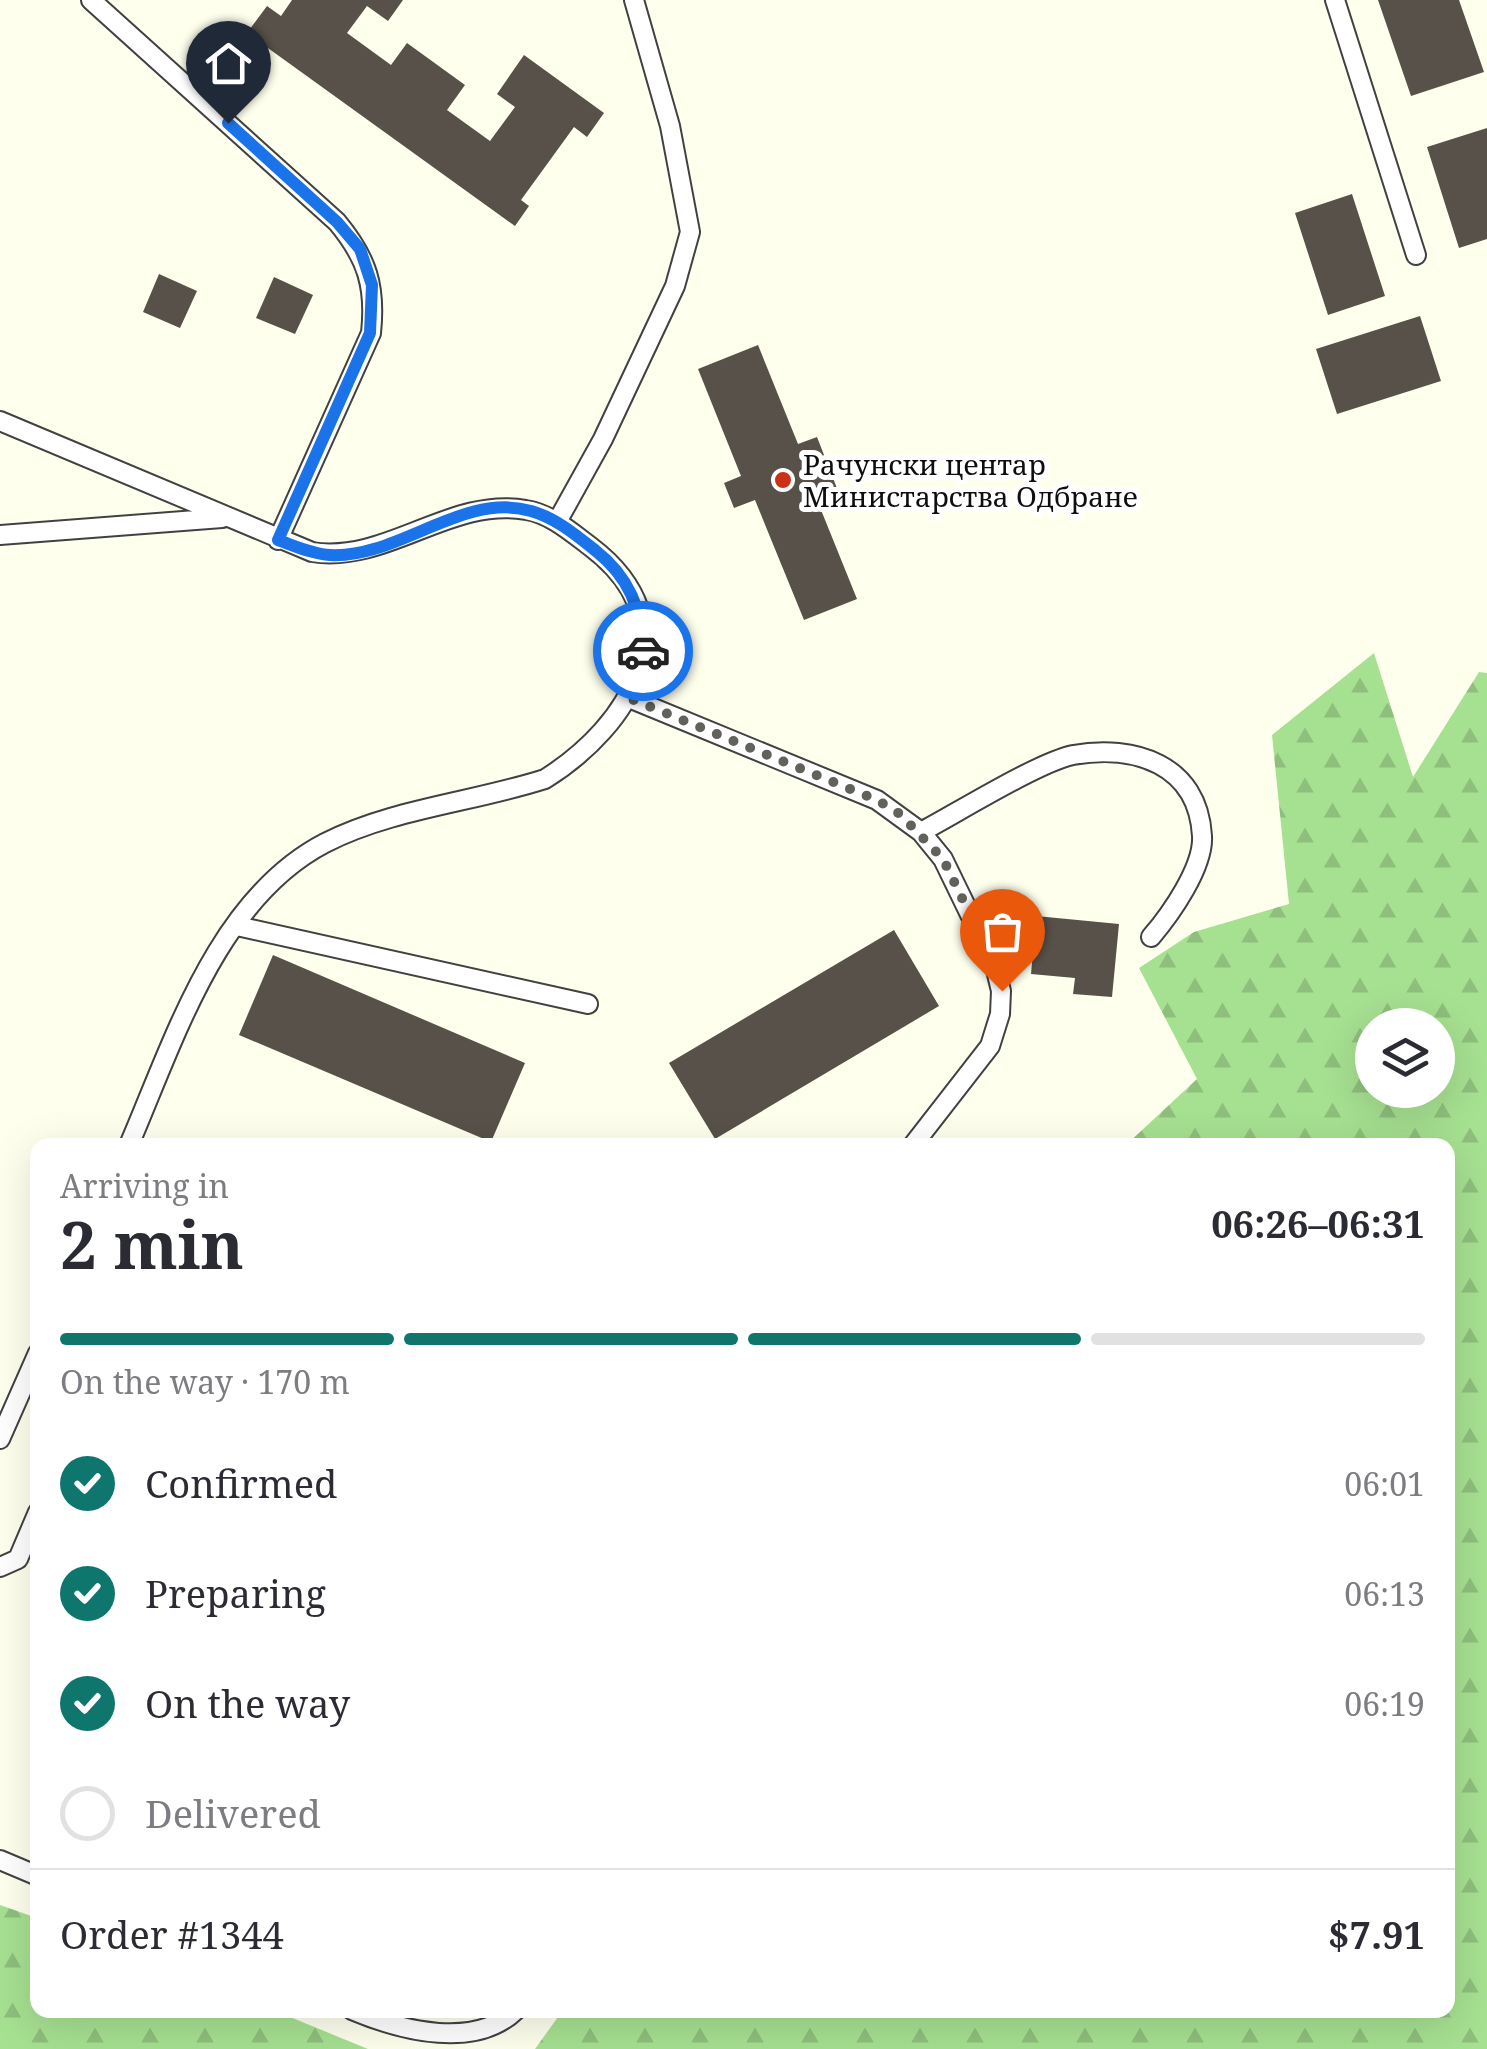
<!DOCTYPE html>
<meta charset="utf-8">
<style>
body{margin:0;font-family:"Noto Serif",serif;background:#f7f7f7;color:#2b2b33;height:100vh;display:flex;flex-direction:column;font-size:38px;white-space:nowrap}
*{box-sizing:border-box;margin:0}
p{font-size:32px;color:#7c7c81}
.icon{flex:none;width:55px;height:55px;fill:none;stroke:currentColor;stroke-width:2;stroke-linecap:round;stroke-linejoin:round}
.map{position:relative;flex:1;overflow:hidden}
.details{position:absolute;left:30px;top:1138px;width:1425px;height:880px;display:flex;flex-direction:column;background:#fff;border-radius:20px;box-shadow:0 10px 40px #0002}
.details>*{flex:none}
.fabs{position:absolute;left:1355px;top:1008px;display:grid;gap:20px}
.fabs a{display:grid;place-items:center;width:100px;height:100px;border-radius:50%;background:#fff;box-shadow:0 10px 40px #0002;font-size:50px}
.pin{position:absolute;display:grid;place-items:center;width:85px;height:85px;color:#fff;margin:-102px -42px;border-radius:50% 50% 50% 0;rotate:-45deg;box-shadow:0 0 10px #0007}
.pin .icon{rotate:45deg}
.courier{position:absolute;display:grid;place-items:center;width:100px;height:100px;margin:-50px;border:8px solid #1a73e8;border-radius:50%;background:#fff;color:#222;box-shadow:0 2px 12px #0007}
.summary em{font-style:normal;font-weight:700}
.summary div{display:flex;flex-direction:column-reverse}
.summary{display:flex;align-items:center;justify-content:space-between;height:170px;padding:0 30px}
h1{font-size:65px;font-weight:700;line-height:75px}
.bar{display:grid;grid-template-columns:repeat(4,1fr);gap:15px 10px;align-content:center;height:120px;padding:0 30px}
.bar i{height:12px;border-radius:8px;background:#e1e1e2}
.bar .active{background:#0f766e}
.bar p{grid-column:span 4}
.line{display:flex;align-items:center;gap:25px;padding:0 30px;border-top:2px solid #e1e1e2}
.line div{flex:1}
ol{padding:0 30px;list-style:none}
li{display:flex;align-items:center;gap:30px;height:110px}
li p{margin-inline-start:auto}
li .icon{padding:10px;border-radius:50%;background:#0f766e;color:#fff;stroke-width:4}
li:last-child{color:#7c7c81}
li i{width:55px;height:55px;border:5px solid #e1e1e2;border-radius:50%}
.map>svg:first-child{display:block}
</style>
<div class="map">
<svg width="1487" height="2049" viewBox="0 0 1487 2049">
<defs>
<pattern id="forest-firs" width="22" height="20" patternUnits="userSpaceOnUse" patternTransform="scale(2.5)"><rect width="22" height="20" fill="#a6e091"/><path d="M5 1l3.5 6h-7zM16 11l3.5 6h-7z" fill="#8ebf7c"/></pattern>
</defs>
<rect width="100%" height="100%" fill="#ffe"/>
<!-- forest -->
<path fill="url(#forest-firs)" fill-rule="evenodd" d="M 1374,653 L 1413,777 L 1479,672 L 1487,673 L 1487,2049 L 535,2049 L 563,2010 L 1448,2010 L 1448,1145 L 1126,1145 L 1197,1079 L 1139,968 L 1194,932 L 1289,904 L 1272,735 ZM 1372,1025 L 1438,1025 L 1438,1090 L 1372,1090 Z
M 0,1905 L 37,1918 L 38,2010 L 273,2010 L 368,2049 L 0,2049 Z"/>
<!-- building -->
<path fill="#575149" d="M 292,0 L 403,0 L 388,21 L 367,6 L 347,33 L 391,65 L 407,43 L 465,85 L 447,110 L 490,141 L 515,107 L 497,94 L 524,55 L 604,113 L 587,137 L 574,127 L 521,200 L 529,206 L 515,226 L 247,33 L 267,6 L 281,16 Z
M 1378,0 L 1459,0 L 1484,72 L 1411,96 Z
M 1487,128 L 1487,239 L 1459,248 L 1427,147 Z
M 1352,194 L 1385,296 L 1328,315 L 1295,213 Z
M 159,274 L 197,291 L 180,328 L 143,312 Z
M 274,277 L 313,295 L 295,334 L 256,318 Z
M 1420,316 L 1441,381 L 1337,414 L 1316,349 Z
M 758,345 L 798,444 L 817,437 L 838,491 L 817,500 L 857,599 L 804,620 L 755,500 L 734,508 L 724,483 L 741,476 L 698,369 Z
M 1036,916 L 1119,924 L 1112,997 L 1073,994 L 1075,978 L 1031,974 Z
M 894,930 L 939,1006 L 715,1139 L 669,1063 Z
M 273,955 L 525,1063 L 491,1142 L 239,1035 Z"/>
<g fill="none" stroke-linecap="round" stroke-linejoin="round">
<!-- lane casing -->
<g stroke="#414141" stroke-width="22">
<path id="lane" d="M 91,0 L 337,222 C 367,258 376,286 371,333 L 278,540
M 1335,0 L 1416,255
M 0,421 L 312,552 C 387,564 451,496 526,510 C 551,514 571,532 591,547 C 692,624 631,725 545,779 C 474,802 391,809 325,843 C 217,899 174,1041 129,1145
M 557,522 L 603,439 L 675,286 L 690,232 L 670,126 L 634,0
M 0,535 L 222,518
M 629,698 L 877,800 L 921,832 L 943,859 L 995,966 L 1001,991 L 1000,1014 L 990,1046 L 913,1145
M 921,832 C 957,813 1039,762 1073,755 C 1134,744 1198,764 1202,836 C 1204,867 1170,915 1151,937
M 237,926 L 588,1004
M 0,1439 L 38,1353
M 0,1567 L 18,1559 L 38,1512
M 0,1860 L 38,1876
M 352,2010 C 404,2032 476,2049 516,2010"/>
</g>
<!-- lane -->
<use href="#lane" stroke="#fff" stroke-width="18"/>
</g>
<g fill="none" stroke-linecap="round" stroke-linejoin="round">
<!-- done -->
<path stroke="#62625c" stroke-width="10" stroke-dasharray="0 18" d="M 643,651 L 629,698 L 877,800 L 900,814 L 943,859 L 995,966 L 1002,991"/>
<!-- route -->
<path stroke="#1a73e8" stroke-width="12" d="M 228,123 L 337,222 L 360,249 L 372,285 L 370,333 L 278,540 C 295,546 312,554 330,555 C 398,559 463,491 531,511 C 556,518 576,535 596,551 C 629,577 643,610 643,651"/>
</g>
<!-- markers -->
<circle fill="#cc3017" stroke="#fff" stroke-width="4" cx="783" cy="480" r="10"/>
<g text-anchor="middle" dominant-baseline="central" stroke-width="10" stroke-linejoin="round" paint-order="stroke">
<!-- poi labels -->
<g font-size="28" fill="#0e0e0e" stroke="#fff" text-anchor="start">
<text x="803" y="464">Рачунски центар<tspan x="803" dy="32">Министарства Одбране</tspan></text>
</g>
</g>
</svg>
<div class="fabs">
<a><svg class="icon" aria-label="layers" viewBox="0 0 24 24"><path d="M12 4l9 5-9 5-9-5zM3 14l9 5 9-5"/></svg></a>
</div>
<div class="pin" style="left:1002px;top:991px;background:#ea580c"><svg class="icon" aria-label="bag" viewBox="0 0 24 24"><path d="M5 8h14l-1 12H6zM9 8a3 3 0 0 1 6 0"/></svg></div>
<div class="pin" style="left:228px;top:123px;background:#1f2937"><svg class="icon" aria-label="home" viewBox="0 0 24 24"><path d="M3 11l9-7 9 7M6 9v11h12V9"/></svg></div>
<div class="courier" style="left:643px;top:651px"><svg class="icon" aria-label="car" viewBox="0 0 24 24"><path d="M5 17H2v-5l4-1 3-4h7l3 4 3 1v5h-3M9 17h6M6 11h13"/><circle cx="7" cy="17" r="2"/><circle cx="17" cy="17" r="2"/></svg></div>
<section class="details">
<div class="summary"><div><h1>2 min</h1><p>Arriving in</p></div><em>06:26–06:31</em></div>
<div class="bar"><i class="active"></i><i class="active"></i><i class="active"></i><i></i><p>On the way · 170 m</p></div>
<ol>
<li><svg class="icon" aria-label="check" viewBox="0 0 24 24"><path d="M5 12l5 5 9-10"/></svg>Confirmed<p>06:01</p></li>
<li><svg class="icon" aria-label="check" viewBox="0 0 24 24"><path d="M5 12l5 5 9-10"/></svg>Preparing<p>06:13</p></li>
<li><svg class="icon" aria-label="check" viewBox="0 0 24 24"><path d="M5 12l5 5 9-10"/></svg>On the way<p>06:19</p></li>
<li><i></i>Delivered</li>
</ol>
<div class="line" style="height:130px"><div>Order #1344</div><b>$7.91</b></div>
</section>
</div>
